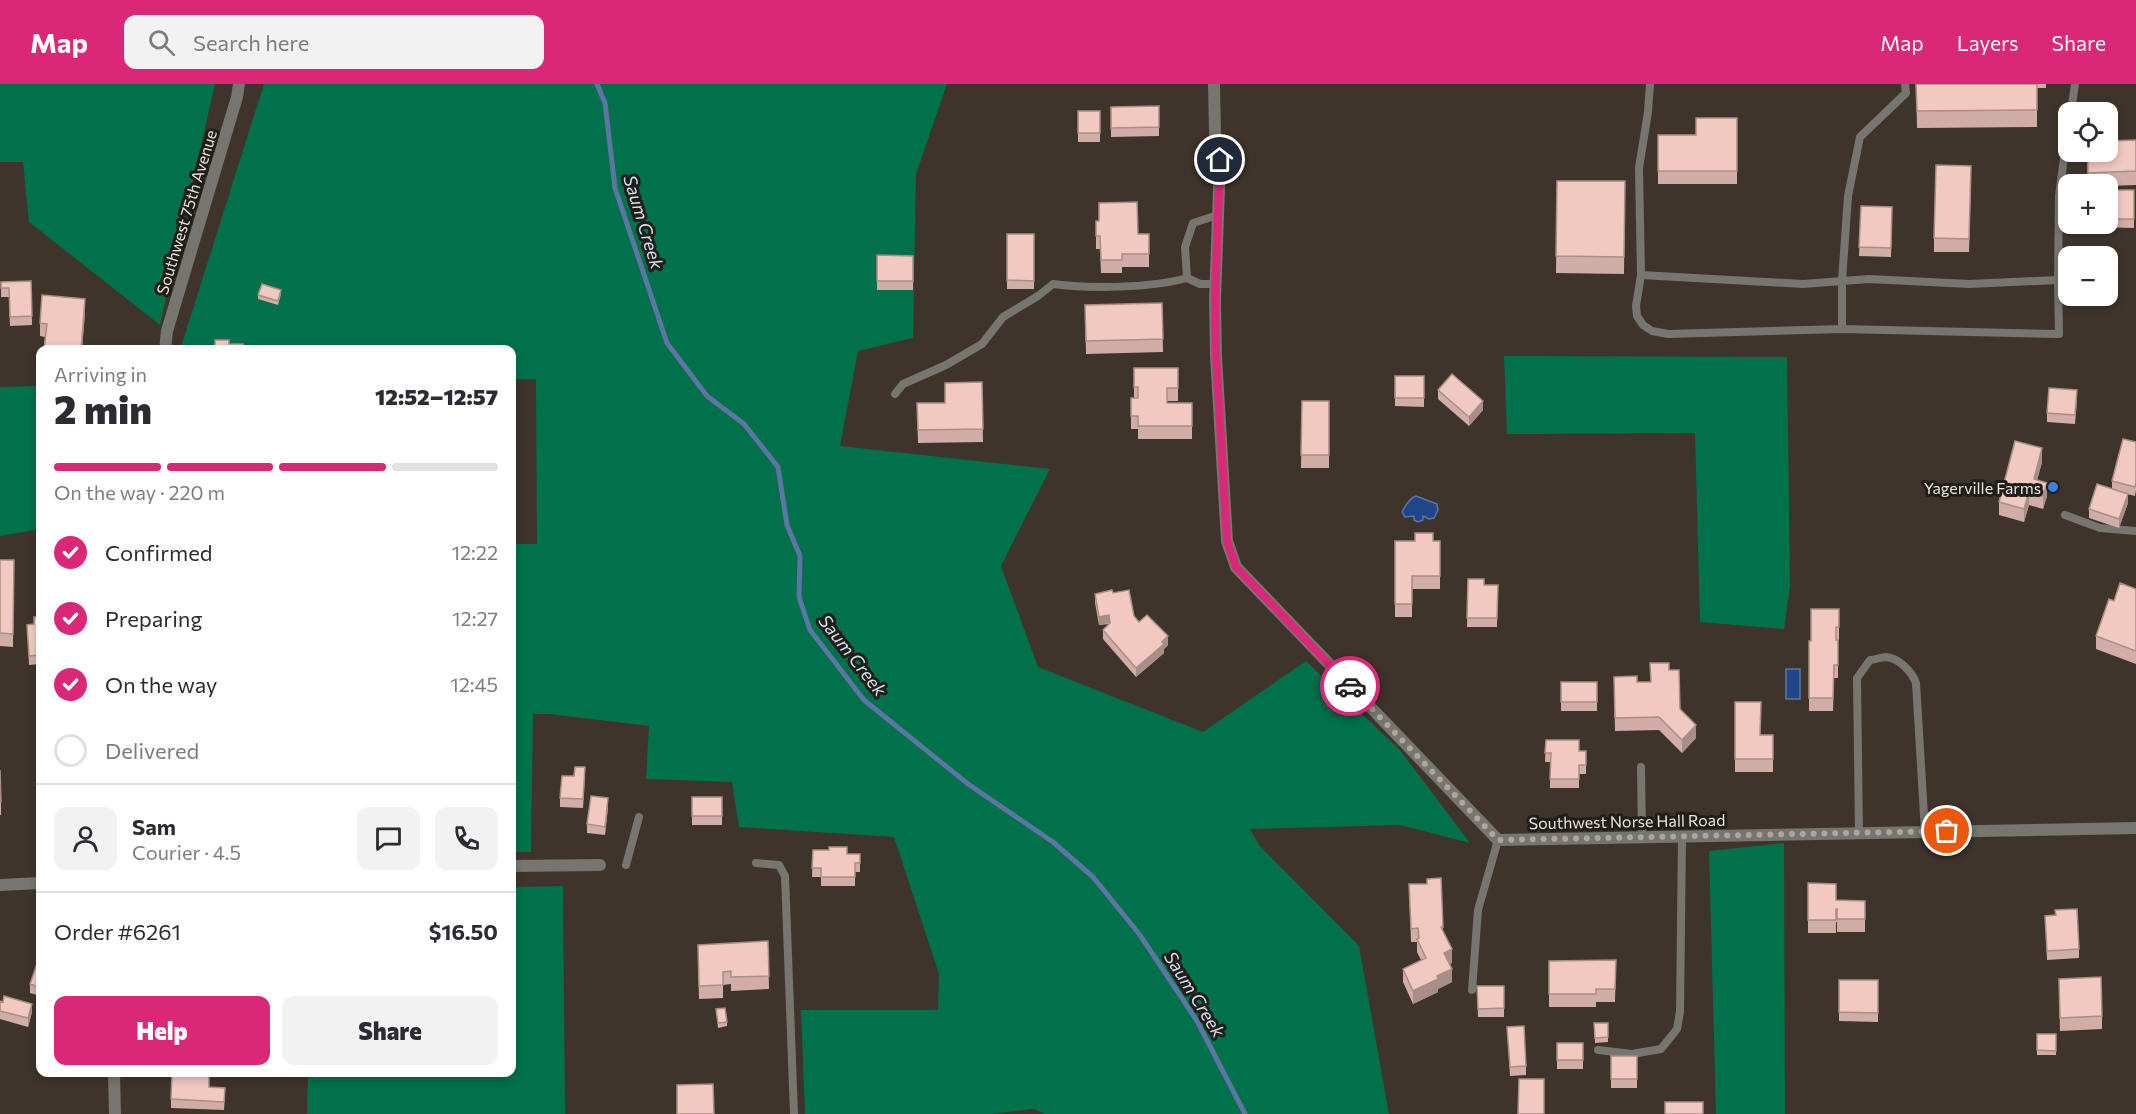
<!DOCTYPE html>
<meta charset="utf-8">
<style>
body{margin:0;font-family:Commissioner,sans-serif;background:#f2f2f3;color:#2b2b33;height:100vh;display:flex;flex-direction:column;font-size:22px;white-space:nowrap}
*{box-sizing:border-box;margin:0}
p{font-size:20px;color:#7c7c81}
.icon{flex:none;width:33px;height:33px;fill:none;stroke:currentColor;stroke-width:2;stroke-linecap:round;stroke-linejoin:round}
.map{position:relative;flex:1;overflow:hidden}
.sheet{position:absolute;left:36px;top:261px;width:480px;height:732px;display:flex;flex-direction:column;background:#fff;border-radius:12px;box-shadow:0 3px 9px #0003}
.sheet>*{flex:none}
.buttons{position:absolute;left:2058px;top:18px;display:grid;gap:12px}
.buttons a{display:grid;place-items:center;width:60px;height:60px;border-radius:12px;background:#fff;box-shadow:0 3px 9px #0003;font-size:30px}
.pin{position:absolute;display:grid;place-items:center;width:51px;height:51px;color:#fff;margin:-26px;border:3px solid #fff;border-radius:50%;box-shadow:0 2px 6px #0007}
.courier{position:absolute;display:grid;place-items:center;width:60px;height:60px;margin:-30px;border:4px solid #db2777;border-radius:50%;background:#fff;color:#222;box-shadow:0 2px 8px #0007}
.summary em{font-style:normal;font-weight:800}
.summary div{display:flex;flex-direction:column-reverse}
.summary{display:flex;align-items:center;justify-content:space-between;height:102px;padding:0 18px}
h1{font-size:39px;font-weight:800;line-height:45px}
.bar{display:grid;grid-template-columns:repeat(4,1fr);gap:9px 6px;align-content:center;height:72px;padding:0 18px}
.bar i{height:8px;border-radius:4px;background:#e1e1e2}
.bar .current{background:#db2777}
.bar p{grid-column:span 4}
.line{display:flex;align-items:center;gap:15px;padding:0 18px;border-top:2px solid #e1e1e2}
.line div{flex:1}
.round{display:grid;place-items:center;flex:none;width:63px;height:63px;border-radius:12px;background:#f2f2f3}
ol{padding:0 18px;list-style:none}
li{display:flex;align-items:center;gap:18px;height:66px}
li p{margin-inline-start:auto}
li .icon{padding:6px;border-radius:50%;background:#db2777;color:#fff;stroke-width:4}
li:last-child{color:#7c7c81}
li i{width:33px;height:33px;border:3px solid #e1e1e2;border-radius:50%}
.button{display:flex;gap:12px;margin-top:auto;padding:12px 18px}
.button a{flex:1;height:69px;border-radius:12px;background:#db2777;color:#fff;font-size:24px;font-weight:800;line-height:69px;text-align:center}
.button a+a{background:#f2f2f3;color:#2b2b33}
header{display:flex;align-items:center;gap:36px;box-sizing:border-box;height:84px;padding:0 30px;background:#db2777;color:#fff}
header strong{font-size:28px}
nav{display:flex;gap:33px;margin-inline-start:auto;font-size:21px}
.search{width:420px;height:54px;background:#f2f2f3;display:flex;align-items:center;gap:15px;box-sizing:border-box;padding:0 21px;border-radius:12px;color:#7c7c81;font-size:22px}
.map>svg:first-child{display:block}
</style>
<header>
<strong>Map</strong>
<div class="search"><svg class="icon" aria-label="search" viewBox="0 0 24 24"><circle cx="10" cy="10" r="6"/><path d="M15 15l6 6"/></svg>Search here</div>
<nav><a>Map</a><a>Layers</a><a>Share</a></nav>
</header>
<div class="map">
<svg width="2136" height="1030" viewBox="0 0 2136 1030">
<rect width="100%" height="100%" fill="#3e342b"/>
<!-- green -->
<path fill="#00714a" d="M 0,0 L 215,0 L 160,241 L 29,138 L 23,78 L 0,78 Z
M 264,0 L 947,0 L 916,90 L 913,254 L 858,267 L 840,362 L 1050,385 L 1001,482 L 1038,583 L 1203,648 L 1306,577 L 1400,666 L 1470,759 L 1400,741 L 1250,745 L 1259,761 L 1359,862 L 1389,1030 L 1044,1030 L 1034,1025 L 991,1030 L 805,1030 L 801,926 L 938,926 L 939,890 L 894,753 L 739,743 L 732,698 L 646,695 L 649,642 L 549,630 L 533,630 L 531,768 L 512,768 L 512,460 L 537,460 L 536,295 L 512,295 L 512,266 L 180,266 Z
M 1504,272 L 1787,273 L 1790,502 L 1784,545 L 1700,538 L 1695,349 L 1507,350 Z
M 40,302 L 40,445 L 0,452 L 0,303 Z
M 1784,759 L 1785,1030 L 1716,1030 L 1709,767 Z
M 563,802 L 565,1030 L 307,1030 L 308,989 L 512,988 L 512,803 Z"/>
<!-- water -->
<path fill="#204689" stroke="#5c75a2" stroke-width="1.5" d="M 1416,412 L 1437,420 L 1438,426 L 1434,434 L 1429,435 L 1423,432 L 1423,436 L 1418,438 L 1414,436 L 1414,432 L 1405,433 L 1402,428 C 1405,422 1410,414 1416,412 Z
M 1786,585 L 1800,585 L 1800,615 L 1786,615 Z"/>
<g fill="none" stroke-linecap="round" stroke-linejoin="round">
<!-- stream -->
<path stroke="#5c75a2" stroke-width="5" d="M 597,0 L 605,19 L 615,104 L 667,259 L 707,312 L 744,340 L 778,383 L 787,441 L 800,472 L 799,513 L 810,546 L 864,616 L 968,700 L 1053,758 L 1093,793 L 1140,851 L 1197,937 L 1245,1030"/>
<!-- service -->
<path stroke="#76756f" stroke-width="8" d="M 1650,0 L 1648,28 L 1639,84 L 1641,191 L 1636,222 L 1637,232 L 1643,241 L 1652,247 L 1668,250 L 1842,245 L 2059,250 L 2058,196 L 2059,111 L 2068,45
M 2071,28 L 2075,0
M 1641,191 L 1803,200 L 1869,195 L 1969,200 L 2058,196
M 1216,200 L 1200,200 L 1187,194 L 1185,163 L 1193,139 L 1218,131
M 1842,245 L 1842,197 L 1848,112 L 1860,53 L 1906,9 L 1905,0
M 895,310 L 903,300 L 946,281 L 982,260 L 1003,233 L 1038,212 L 1053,200 C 1090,205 1151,204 1187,194
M 2065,431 L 2100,444 L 2136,447
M 1641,683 L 1642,753
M 1859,749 L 1857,594 L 1870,576 C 1875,576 1881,573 1886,573 C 1899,574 1912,588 1916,599 L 1925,748
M 756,779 L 779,781 L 785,792 L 794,1030
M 626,781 L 639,733
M 1472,906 L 1478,826 L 1498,756
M 1598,966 L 1632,970 L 1661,965 L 1677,945 L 1680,928 L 1682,753"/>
<!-- minor -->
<path stroke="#76756f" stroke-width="12" d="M 1214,0 L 1215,49 L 1220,76 L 1215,216 L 1216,272 L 1227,457 L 1236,483 L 1498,756 L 2136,744
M 165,266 L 167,247 L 237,13 L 239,0
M 512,782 L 600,781
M 0,801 L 40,799
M 114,988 L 115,1030"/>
</g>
<!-- wall -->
<path fill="#d0ada6" d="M 1916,0 L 2046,0 L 2046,4 L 2037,4 L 2037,43 L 1917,44 Z
M 1159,22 L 1159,52 L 1111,53 L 1111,23 Z
M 1078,27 L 1100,27 L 1100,58 L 1078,58 Z
M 1737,34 L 1737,100 L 1658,100 L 1658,51 L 1696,51 Z
M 2136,56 L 2136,101 L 2108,102 L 2108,100 L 2088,100 L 2087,68 Z
M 1971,95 L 1969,168 L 1934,168 L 1934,154 Z
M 1557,97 L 1625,97 L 1624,190 L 1556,189 Z
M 2108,106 L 2134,106 L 2134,144 L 2096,143 L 2096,140 L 2108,140 Z
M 1861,122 L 1892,123 L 1891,173 L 1859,172 Z
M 1096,137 L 1099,137 L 1138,150 L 1149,150 L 1149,183 L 1122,183 L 1122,189 L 1101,189 L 1100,165 L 1096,165 Z
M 1007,150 L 1034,150 L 1034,205 L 1007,205 Z
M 877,171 L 913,172 L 913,206 L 877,206 Z
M 31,197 L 32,241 L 10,242 L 9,213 L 1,213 L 1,198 Z
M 281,210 L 278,221 L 258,215 L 258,211 Z
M 1162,219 L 1163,268 L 1086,270 L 1085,221 Z
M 85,228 L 82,266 L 44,266 L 45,253 L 40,252 L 40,239 Z
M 1134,284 L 1178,284 L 1178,317 L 1167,317 L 1167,319 L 1192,319 L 1192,355 L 1138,355 L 1138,345 L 1131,345 L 1131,314 L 1134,314 Z
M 1395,292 L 1424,292 L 1424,323 L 1395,322 Z
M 982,298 L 983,358 L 918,359 L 917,319 L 945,319 Z
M 1438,306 L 1483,326 L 1469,342 L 1438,315 Z
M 2077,315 L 2075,340 L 2047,338 L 2047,329 Z
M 1302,317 L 1329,317 L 1329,384 L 1301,384 Z
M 2136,358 L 2136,406 L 2135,412 L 2123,409 L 2128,419 L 2119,444 L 2089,434 L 2089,425 L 2112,405 L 2112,397 Z
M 2042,378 L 2037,396 L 2047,412 L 2043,425 L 2029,421 L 2024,438 L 1999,431 L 1999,418 Z
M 1395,457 L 1440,457 L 1440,505 L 1412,505 L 1412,533 L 1395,533 Z
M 0,476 L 14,476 L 13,563 L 0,562 Z
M 1468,495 L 1484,501 L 1498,501 L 1497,543 L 1467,543 Z
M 2136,505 L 2136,580 L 2096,565 L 2096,552 L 2114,517 Z
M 1113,509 L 1139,538 L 1168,561 L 1164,565 L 1164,569 L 1136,593 L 1103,555 L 1103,546 L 1109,540 L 1099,541 L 1095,519 L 1095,510 Z
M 1839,525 L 1839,556 L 1836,556 L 1838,556 L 1838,594 L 1834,594 L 1833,627 L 1809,627 L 1809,557 L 1811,557 Z
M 40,526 L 40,580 L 29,581 L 27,541 L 34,540 L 39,533 Z
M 1669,586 L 1680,625 L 1696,654 L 1682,669 L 1659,646 L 1615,647 L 1614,593 L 1637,598 L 1650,598 Z
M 1561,598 L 1597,598 L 1597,627 L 1561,627 Z
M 1735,618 L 1761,651 L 1773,651 L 1773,688 L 1735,688 Z
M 1546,656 L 1579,667 L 1586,667 L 1586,690 L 1579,690 L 1579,704 L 1550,704 L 1550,678 L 1545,678 Z
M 0,686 L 1,718 L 1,731 L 0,731 Z
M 574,692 L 585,692 L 583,724 L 560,723 L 560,714 Z
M 692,713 L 722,713 L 722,741 L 692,741 Z
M 608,723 L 605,751 L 587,749 L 587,740 Z
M 813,766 L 829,766 L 847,770 L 860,770 L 860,788 L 855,788 L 855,802 L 821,802 L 821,793 L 812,793 Z
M 1441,794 L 1443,847 L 1452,879 L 1449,880 L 1452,898 L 1438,905 L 1438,908 L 1413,920 L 1403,898 L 1403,885 L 1421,876 L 1417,868 L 1417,858 L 1411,858 L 1409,800 L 1427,800 Z
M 1808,799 L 1836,816 L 1865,817 L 1865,848 L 1837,848 L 1837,838 L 1836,838 L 1836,849 L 1808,849 Z
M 2045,832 L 2079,865 L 2079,874 L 2047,876 Z
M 768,857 L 769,905 L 731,907 L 731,900 L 723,901 L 723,914 L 699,915 L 698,874 Z
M 40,874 L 40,912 L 30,909 L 30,900 Z
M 1616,876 L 1615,918 L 1596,918 L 1596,923 L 1549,923 L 1549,877 Z
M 2059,895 L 2102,932 L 2102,945 L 2060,947 Z
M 1839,896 L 1878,896 L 1878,938 L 1839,937 Z
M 1477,902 L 1504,902 L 1504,933 L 1478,933 Z
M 0,917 L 32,928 L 28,943 L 0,935 Z
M 716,925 L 727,938 L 727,942 L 718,944 Z
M 1594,939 L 1608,939 L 1608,958 L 1595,959 Z
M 1507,943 L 1526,982 L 1526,991 L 1510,992 Z
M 2037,950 L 2056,950 L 2056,971 L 2037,971 Z
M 1557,959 L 1583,959 L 1583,985 L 1557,985 Z
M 1611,972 L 1637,972 L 1637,1004 L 1611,1004 Z
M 209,1003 L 225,1012 L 224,1026 L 171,1024 L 171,1015 Z"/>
<!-- shaded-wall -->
<path fill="#a98d87" d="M 85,215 L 85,228 L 82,266 L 81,266 Z
M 1483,317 L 1483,326 L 1469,342 L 1469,333 Z
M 2042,364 L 2042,378 L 2034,408 L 2034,395 Z
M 2047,399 L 2047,412 L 2043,425 L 2043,412 Z
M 2029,408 L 2029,421 L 2024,438 L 2024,425 Z
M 2128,410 L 2128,419 L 2119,444 L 2119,435 Z
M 1109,531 L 1109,539 L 1099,541 L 1099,533 Z
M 1168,552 L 1168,561 L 1164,565 L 1164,569 L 1136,593 L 1136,584 Z
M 1696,641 L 1696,654 L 1682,669 L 1682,656 Z
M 608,714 L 608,723 L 605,751 L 605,743 Z
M 1452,865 L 1452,879 L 1444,882 L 1444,869 Z
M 1452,885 L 1452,898 L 1438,905 L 1438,908 L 1413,920 L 1413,907 L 1437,892 Z
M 32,920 L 32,928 L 28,943 L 28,934 Z"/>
<!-- building -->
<path fill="#f2c9c1" stroke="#a98d87" stroke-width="1.5" d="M 1916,0 L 2037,0 L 2037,26 L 1917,27 Z
M 1159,22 L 1159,43 L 1111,44 L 1111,23 Z
M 1078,27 L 1100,27 L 1100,49 L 1078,49 Z
M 1696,34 L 1737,34 L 1737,87 L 1658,87 L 1658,51 L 1696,51 Z
M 2136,56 L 2136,87 L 2088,89 L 2088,68 L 2108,68 L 2108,57 Z
M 1936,81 L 1971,82 L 1969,155 L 1934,154 Z
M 1557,97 L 1625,97 L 1624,173 L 1556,172 Z
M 2108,106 L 2134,106 L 2134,135 L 2108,135 Z
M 1137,118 L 1138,150 L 1149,150 L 1149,170 L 1122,170 L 1122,176 L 1101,176 L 1100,152 L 1096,152 L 1096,137 L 1099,137 L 1099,119 Z
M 1861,122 L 1892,123 L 1891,164 L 1859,163 Z
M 1007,150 L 1034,150 L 1034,197 L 1007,196 Z
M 877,171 L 913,172 L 913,197 L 877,197 Z
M 31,197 L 32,232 L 10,233 L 9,204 L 1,204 L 1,198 Z
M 262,200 L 281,206 L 278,217 L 258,211 Z
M 42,211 L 85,215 L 81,266 L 44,266 L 47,240 L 40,239 Z
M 1162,219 L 1163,255 L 1086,257 L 1085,221 Z
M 215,256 L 229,256 L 229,260 L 243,260 L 243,266 L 215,266 Z
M 1134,284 L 1178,284 L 1178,304 L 1167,304 L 1167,319 L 1192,319 L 1192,342 L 1138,342 L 1138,332 L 1131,332 L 1131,314 L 1138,314 L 1138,303 L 1134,303 Z
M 1452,290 L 1483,317 L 1469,333 L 1438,306 Z
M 1395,292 L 1424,292 L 1424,314 L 1395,314 Z
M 982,298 L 983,345 L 918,346 L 917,319 L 945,319 L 945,299 Z
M 2049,304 L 2077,306 L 2075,331 L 2047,329 Z
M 1302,317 L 1329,317 L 1329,371 L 1301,371 Z
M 2123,355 L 2136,358 L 2136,398 L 2135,403 L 2112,397 Z
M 2015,357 L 2042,364 L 2034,395 L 2047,399 L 2043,412 L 2029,408 L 2024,425 L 1999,418 Z
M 2097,400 L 2128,410 L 2119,435 L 2089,425 Z
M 1415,449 L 1433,449 L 1433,457 L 1440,457 L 1440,492 L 1412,492 L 1412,520 L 1395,520 L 1395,457 L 1415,457 Z
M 0,476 L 14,476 L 13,550 L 0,549 Z
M 1468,495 L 1484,495 L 1484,501 L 1498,501 L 1497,534 L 1467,534 Z
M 2120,499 L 2136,505 L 2136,567 L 2096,552 L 2109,515 L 2114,517 Z
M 1112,506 L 1113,509 L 1129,506 L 1134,532 L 1139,538 L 1147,531 L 1168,552 L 1162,558 L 1164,560 L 1136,584 L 1103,546 L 1110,539 L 1109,531 L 1099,533 L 1095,510 Z
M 1811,525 L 1839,525 L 1839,543 L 1836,543 L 1836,556 L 1838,556 L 1838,581 L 1834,581 L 1833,614 L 1809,614 L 1809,557 L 1811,557 Z
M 39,526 L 40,526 L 40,571 L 29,572 L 27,541 L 34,540 L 34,533 L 39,533 Z
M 1650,579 L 1669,579 L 1669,586 L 1679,586 L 1680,625 L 1696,641 L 1682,656 L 1659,633 L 1615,634 L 1614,593 L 1637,592 L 1637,598 L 1651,598 Z
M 1561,598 L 1597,598 L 1597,618 L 1561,618 Z
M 1735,618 L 1761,618 L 1760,651 L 1773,651 L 1773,675 L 1735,675 Z
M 1546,656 L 1579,656 L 1579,667 L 1586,667 L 1586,681 L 1579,681 L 1579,695 L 1550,695 L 1551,669 L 1545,669 Z
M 575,683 L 585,683 L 583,715 L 560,714 L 562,692 L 574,692 Z
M 0,686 L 1,718 L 0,718 Z
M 591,712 L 608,714 L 605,743 L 587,740 Z
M 692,713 L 722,713 L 722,732 L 692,732 Z
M 829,763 L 847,763 L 847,770 L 860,770 L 860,779 L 855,779 L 855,793 L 821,793 L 821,784 L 812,784 L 813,766 L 829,766 Z
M 1441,794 L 1443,843 L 1441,843 L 1452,865 L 1444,869 L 1452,885 L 1437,892 L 1438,895 L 1413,907 L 1403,885 L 1426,874 L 1417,855 L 1419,854 L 1418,844 L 1411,845 L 1409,800 L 1427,800 L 1427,795 Z
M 1808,799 L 1836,800 L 1836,816 L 1865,817 L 1865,835 L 1837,835 L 1837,825 L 1836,825 L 1836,836 L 1808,836 Z
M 2077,825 L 2079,865 L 2047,867 L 2045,832 L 2056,831 L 2055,826 Z
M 768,857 L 769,892 L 731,893 L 731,887 L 723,888 L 723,901 L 699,902 L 698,861 Z
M 39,874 L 40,874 L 40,904 L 30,900 Z
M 1616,876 L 1615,905 L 1596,905 L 1596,910 L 1549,910 L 1549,877 Z
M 2101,893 L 2102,932 L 2060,934 L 2059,895 Z
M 1839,896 L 1878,896 L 1878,929 L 1839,928 Z
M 1477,902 L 1504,902 L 1504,924 L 1478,925 Z
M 4,912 L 32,920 L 28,934 L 0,927 L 0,917 L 3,918 Z
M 725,924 L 727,938 L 718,939 L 716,925 Z
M 1594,939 L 1608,939 L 1608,953 L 1595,954 Z
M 1524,942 L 1526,982 L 1510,983 L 1507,943 Z
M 2037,950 L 2056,950 L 2056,967 L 2037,966 Z
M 1557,959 L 1583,959 L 1583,976 L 1557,976 Z
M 1611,972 L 1637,972 L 1637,995 L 1611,995 Z
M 172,989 L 209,991 L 209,1003 L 225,1004 L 224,1018 L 171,1015 Z
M 1519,995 L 1544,995 L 1544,1030 L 1518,1030 Z
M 713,1000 L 714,1030 L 677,1030 L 677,1001 Z
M 1665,1018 L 1703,1018 L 1703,1030 L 1665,1030 Z"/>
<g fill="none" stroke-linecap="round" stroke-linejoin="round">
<!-- done -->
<path stroke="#ada69f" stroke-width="6" stroke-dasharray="0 10.8" d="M 1350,602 L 1498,756 L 1947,747"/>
<!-- route -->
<path stroke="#db2777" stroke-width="8" d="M 1220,76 L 1215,216 L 1216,272 L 1227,457 L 1236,483 L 1350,602"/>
</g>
<!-- markers -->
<circle fill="#3f7fe0" stroke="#211d19" stroke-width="2" cx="2053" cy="403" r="6"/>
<g text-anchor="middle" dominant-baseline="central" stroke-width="6" stroke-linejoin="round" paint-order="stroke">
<!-- street labels -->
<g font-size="16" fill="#e9e3dd" stroke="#211d19">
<text transform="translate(186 128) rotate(-73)">Southwest 75th Avenue</text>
<text transform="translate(1627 737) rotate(-1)">Southwest Norse Hall Road</text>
</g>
<!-- poi labels -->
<g font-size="16" fill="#e9e3dd" stroke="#211d19" text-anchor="end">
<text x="2041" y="403">Yagerville Farms</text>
</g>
<!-- water labels -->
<g font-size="18" font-style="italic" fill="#d3dff2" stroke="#211d19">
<text transform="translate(644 138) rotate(73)">Saum Creek</text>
<text transform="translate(853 571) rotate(52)">Saum Creek</text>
<text transform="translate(1195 910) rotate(58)">Saum Creek</text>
</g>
</g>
</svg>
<div class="buttons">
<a><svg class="icon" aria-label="locate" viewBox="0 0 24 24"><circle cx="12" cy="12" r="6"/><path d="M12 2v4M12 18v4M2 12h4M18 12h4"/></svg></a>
<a>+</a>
<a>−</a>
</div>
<div class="pin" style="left:1947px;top:747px;background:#ea580c"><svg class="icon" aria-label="bag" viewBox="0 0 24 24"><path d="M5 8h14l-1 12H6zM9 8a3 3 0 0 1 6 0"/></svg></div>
<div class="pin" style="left:1220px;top:76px;background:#1f2937"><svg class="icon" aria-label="home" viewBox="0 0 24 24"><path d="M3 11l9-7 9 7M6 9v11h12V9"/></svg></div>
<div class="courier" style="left:1350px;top:602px"><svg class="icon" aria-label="car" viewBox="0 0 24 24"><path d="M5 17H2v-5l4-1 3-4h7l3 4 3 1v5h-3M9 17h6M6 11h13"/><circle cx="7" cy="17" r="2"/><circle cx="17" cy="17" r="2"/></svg></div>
<section class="sheet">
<div class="summary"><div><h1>2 min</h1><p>Arriving in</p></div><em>12:52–12:57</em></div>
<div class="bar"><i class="current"></i><i class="current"></i><i class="current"></i><i></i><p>On the way · 220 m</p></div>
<ol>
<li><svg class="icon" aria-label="check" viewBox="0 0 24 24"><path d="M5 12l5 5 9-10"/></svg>Confirmed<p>12:22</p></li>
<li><svg class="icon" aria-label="check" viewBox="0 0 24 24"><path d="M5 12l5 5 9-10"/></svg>Preparing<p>12:27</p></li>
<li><svg class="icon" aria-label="check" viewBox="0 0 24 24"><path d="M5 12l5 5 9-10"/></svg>On the way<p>12:45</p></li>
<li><i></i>Delivered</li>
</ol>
<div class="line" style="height:108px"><a class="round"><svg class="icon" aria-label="person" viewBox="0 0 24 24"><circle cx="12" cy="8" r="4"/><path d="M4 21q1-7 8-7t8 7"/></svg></a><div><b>Sam</b><p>Courier · 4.5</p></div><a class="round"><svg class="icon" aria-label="chat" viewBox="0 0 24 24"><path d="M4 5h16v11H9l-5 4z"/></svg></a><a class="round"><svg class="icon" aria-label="phone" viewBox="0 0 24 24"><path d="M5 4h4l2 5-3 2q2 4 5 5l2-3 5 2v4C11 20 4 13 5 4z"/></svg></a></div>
<div class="line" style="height:78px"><div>Order #6261</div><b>$16.50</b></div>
<div class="button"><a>Help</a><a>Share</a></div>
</section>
</div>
